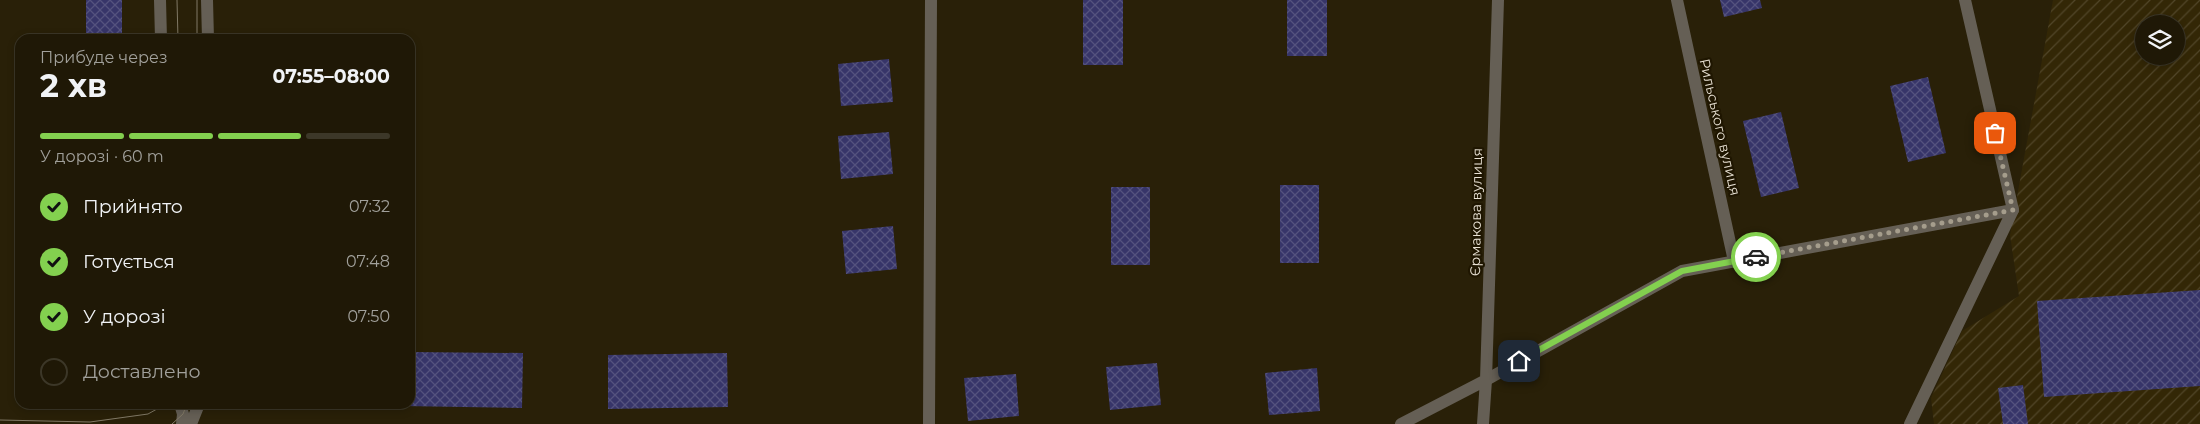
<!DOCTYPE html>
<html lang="uk">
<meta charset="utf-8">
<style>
body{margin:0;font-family:Montserrat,sans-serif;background:#272110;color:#f1f3f6;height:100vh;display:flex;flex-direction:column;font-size:19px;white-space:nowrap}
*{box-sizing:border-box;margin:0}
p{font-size:16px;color:#a1a09b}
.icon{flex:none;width:28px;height:28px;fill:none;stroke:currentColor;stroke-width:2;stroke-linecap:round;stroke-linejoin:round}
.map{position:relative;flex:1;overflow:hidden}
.side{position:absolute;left:15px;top:34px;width:400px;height:375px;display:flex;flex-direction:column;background:#1f1806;border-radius:15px;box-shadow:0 2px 8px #0003,0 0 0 1px #3c3728}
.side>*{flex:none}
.controls{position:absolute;left:2135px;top:15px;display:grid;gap:10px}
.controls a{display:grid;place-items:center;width:50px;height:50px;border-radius:50%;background:#1f1806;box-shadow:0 2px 8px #0003,0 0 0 1px #3c3728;font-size:25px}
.pin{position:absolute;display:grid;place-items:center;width:42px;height:42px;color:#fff;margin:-21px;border-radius:10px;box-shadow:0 2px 8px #0006}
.courier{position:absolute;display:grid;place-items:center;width:50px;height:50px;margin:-25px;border:4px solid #83d04f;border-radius:50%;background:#fff;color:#222;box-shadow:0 1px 6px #0007}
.headline em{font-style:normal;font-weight:700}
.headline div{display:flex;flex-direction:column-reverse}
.headline{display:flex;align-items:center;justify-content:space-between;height:85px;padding:0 25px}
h1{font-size:32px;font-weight:700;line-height:38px}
.bar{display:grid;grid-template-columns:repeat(4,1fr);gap:8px 5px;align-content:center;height:60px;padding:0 25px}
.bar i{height:6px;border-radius:4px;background:#3c3728}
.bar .selected{background:#83d04f}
.bar p{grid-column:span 4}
ol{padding:0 25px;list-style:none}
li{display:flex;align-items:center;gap:15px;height:55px}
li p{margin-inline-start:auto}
li .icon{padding:5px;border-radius:50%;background:#83d04f;color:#111;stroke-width:4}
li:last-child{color:#a1a09b}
li i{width:28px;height:28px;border:2px solid #3c3728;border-radius:50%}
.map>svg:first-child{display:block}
</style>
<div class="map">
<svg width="2200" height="424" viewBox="0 0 2200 424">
<defs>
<pattern id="industrial-furrows" width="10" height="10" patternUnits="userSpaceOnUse" patternTransform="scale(1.25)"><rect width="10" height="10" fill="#332706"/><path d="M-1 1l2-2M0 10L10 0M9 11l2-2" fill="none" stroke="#514629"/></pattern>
<pattern id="building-cross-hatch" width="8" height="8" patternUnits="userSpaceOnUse" patternTransform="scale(1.25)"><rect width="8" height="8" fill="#373569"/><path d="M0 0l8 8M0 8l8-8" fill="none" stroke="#54527e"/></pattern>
</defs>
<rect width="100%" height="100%" fill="#292008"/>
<!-- industrial -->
<path fill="url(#industrial-furrows)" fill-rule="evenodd" d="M 2053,0 L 2200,0 L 2200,424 L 1934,424 L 1931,398 L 1962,331 L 2019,296 L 2010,235 ZM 2144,24 L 2176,24 L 2176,56 L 2144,56 Z"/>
<!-- building -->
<path fill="url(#building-cross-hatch)" d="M 86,0 L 122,0 L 122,33 L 86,33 Z
M 1083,0 L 1123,0 L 1123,65 L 1083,65 Z
M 1287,0 L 1327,0 L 1327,56 L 1287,56 Z
M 1720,0 L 1760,0 L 1762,8 L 1724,17 Z
M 889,59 L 893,102 L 841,106 L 838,64 Z
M 1928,77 L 1946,153 L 1908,162 L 1890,86 Z
M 1781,112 L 1799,188 L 1761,197 L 1743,121 Z
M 889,132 L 893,174 L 841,179 L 838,136 Z
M 1280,185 L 1319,185 L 1319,263 L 1280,263 Z
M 1111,187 L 1150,187 L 1150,265 L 1111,265 Z
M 893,226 L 897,269 L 846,274 L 842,231 Z
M 2200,290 L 2200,386 L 2044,397 L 2037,301 Z
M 410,352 L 523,353 L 522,408 L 402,406 L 402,404 L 410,404 Z
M 727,353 L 728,407 L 608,409 L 608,355 Z
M 1157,363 L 1161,405 L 1110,410 L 1106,367 Z
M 1317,368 L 1320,411 L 1269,415 L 1265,373 Z
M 1016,374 L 1019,416 L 968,421 L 964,378 Z
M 2023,385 L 2028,424 L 2003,424 L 1998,388 Z"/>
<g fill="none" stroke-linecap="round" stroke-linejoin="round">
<!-- service -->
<path stroke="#655f55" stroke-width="12" d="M 1486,380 L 1682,271 L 2013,210
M 1910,424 L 2013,210"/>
<!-- minor -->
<path stroke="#655f55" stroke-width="12" d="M 160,0 L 161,39
M 207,0 L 208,39
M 1677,0 L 1734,261
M 1965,0 L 2013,210
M 180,404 L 183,414 L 182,424
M 191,424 L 199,404
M 929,424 L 931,0
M 1401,424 L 1486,380
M 1483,424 L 1486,380 L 1498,0"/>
<!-- tram -->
<path stroke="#817966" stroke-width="1" d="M 177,0 L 178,39
M 197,0 L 197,39
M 0,420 L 90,422 L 148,414 L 166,404
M 172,424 L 183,414 L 187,404"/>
</g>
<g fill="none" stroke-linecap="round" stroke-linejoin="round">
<!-- done -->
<path stroke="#a59d8c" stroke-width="5" stroke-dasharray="0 9" d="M 1756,257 L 2013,210 L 1995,133"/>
<!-- route -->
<path stroke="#83d04f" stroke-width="6" d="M 1519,361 L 1682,271 L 1756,257"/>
</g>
<g text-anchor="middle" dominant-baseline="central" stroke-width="4.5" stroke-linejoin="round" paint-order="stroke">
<!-- street labels -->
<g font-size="14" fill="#e8e1d3" stroke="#1f1601">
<text transform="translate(1720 127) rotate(77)">Рильського вулиця</text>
<text transform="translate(1476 212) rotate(-89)">Єрмакова вулиця</text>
</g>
</g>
</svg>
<div class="controls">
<a><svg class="icon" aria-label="layers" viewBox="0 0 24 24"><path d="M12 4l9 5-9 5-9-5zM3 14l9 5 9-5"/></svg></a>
</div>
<div class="pin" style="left:1995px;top:133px;background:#ea580c"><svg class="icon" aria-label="bag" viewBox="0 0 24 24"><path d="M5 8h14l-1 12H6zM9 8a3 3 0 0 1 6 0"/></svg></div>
<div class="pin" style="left:1519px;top:361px;background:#1f2937"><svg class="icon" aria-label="home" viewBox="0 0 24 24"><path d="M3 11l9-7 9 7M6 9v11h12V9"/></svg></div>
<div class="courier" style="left:1756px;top:257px"><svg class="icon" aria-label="car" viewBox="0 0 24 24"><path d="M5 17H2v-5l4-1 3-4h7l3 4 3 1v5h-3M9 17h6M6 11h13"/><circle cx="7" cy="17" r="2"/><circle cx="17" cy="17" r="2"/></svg></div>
<section class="side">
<div class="headline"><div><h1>2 хв</h1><p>Прибуде через</p></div><em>07:55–08:00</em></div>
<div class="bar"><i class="selected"></i><i class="selected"></i><i class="selected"></i><i></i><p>У дорозі · 60 m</p></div>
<ol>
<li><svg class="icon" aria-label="check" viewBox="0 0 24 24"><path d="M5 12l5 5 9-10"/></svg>Прийнято<p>07:32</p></li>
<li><svg class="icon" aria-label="check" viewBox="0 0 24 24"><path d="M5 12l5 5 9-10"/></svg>Готується<p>07:48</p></li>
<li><svg class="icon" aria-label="check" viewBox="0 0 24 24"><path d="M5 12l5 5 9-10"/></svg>У дорозі<p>07:50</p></li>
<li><i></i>Доставлено</li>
</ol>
</section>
</div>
